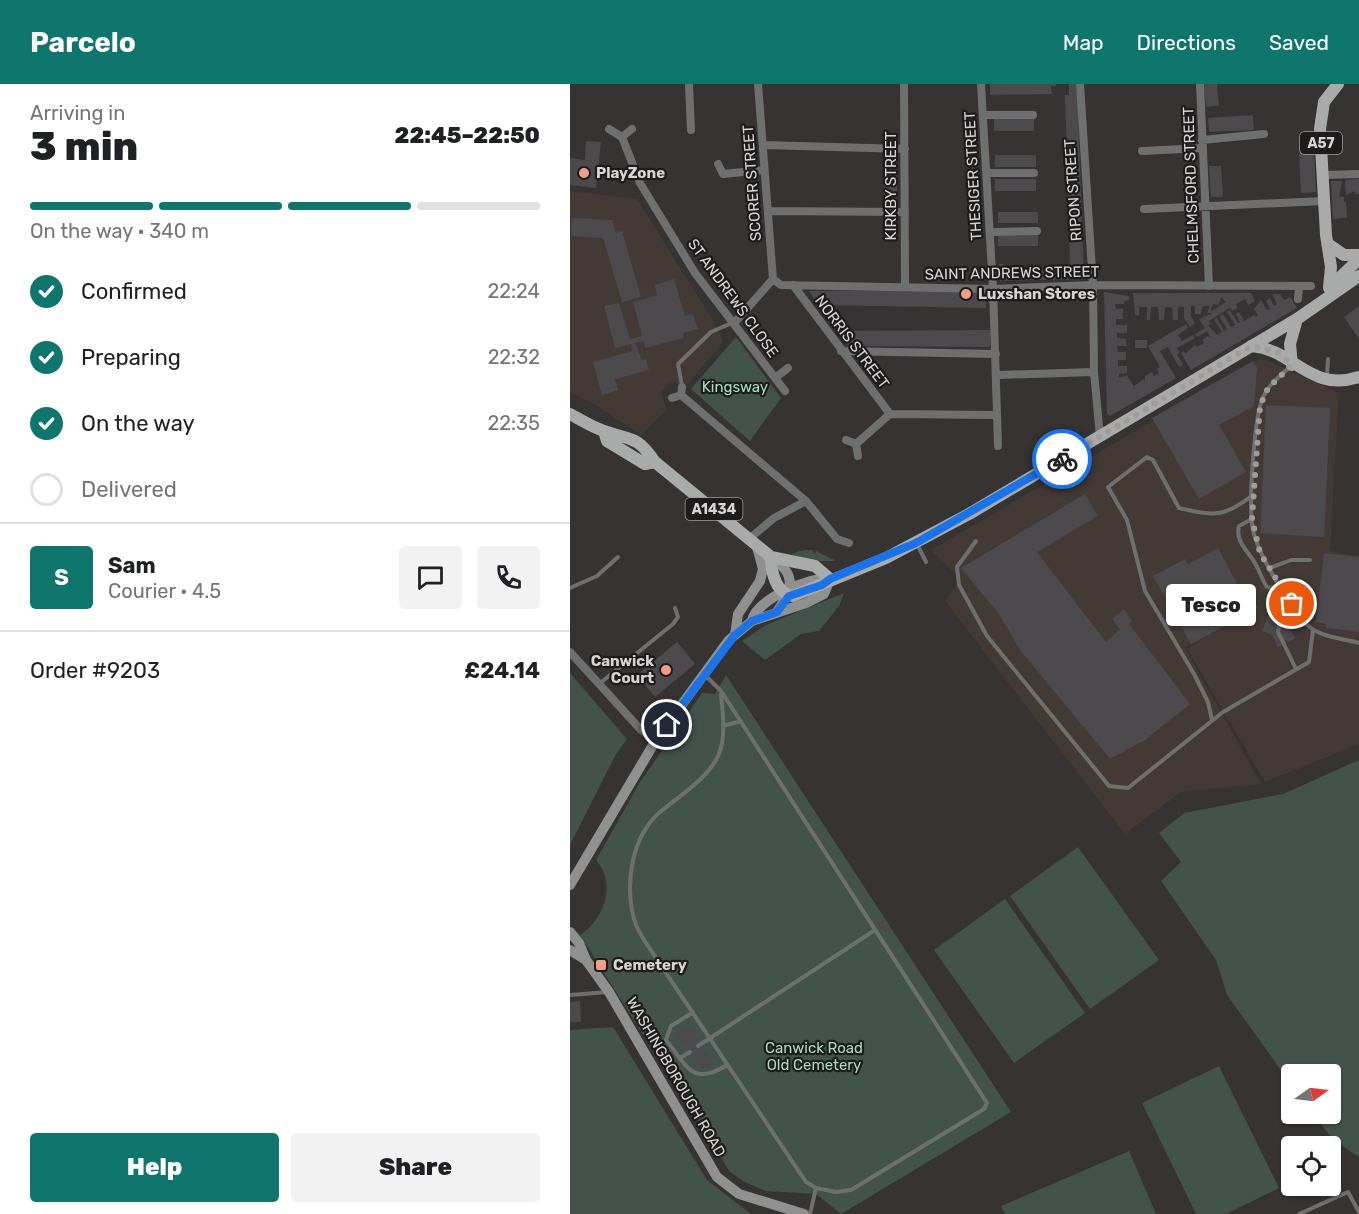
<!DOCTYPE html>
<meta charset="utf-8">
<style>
body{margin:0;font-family:Rubik,sans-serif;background:#f2f2f2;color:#202124;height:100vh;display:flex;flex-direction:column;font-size:22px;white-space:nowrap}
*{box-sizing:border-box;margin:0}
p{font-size:20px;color:#757577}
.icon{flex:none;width:33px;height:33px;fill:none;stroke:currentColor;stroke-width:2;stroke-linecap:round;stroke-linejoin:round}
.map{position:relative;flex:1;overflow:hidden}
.panel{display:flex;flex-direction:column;background:#fff;width:570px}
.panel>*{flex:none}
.needle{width:39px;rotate:76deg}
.buttons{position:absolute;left:711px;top:980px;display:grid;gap:12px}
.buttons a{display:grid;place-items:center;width:60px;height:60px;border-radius:6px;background:#fff;box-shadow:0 2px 4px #0004;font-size:30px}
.pin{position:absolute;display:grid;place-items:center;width:51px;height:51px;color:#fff;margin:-26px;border:3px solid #fff;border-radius:50%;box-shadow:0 2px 6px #0007}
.courier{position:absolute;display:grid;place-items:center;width:60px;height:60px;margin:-30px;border:4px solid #1a73e8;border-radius:50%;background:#fff;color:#222;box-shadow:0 2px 8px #0007}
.bubble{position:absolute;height:42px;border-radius:6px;background:#fff;box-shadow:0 2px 4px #0004;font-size:20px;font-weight:800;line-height:42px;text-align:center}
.head em{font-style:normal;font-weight:800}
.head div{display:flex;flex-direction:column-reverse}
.head{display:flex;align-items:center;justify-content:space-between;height:102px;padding:0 30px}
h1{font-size:39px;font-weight:800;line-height:45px}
.bar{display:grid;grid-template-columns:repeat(4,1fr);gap:9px 6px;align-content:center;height:72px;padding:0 30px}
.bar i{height:8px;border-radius:4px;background:#e0e0e0}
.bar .on{background:#0f766e}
.bar p{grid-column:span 4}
.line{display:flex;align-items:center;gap:15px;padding:0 30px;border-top:2px solid #e0e0e0}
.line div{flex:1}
.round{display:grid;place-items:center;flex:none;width:63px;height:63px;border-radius:6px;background:#f2f2f2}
ol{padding:0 30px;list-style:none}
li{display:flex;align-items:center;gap:18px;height:66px}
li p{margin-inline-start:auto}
li .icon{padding:6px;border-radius:50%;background:#0f766e;color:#fff;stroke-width:4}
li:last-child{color:#757577}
li i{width:33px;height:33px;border:3px solid #e0e0e0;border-radius:50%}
.button{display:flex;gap:12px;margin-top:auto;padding:12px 30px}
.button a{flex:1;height:69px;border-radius:6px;background:#0f766e;color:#fff;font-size:24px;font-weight:800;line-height:69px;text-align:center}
.button a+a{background:#f2f2f2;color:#202124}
header{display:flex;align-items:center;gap:36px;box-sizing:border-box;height:84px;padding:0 30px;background:#0f766e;color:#fff}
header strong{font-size:28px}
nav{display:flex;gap:33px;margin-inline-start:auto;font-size:21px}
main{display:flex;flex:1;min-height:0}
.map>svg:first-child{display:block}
</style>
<header>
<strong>Parcelo</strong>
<nav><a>Map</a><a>Directions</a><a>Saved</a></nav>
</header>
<main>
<section class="panel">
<div class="head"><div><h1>3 min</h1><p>Arriving in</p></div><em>22:45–22:50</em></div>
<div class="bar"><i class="on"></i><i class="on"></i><i class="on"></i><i></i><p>On the way · 340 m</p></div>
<ol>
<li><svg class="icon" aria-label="check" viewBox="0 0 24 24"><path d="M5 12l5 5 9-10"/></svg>Confirmed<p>22:24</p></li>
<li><svg class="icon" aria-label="check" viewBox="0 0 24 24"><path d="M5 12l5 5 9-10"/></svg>Preparing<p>22:32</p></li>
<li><svg class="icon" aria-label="check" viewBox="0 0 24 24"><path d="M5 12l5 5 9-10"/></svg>On the way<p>22:35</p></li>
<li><i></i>Delivered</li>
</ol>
<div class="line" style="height:108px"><b class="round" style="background:#0f766e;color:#fff">S</b><div><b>Sam</b><p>Courier · 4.5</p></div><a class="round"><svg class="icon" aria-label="chat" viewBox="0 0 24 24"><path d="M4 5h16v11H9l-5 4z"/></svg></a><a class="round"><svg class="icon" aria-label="phone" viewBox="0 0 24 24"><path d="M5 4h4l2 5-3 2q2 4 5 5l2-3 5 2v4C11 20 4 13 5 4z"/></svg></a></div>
<div class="line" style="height:78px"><div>Order #9203</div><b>£24.14</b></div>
<div class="button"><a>Help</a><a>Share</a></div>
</section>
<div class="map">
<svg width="789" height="1130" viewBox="0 0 789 1130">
<rect width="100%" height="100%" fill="#363332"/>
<!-- built -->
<path fill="#433a35" d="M 0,107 L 67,115 L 149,246 L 153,258 L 118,300 L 100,299 L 91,308 L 97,326 L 71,351 L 26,321 L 0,308 Z
M 691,274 L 769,309 L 760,467 L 789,472 L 789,660 L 695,698 L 617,565 L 639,552 L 615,564 L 691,700 L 611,708 L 555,750 L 375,517 L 391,495 L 361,466 Z"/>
<!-- green -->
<path fill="#41534a" d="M 166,253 L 211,314 L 180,357 L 121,305 Z
M 234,466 L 242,466 L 245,470 L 246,467 L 266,477 L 244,477 L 221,470 Z
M 274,509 L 269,522 L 249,547 L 231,550 L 195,576 L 172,557 L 196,541 Z
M 0,589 L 57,655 L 45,672 L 0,761 Z
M 156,591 L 441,1028 L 271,1130 L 246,1110 L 196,1107 L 175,1098 L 160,1088 L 10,851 C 34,835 47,800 26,776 L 70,698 L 132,609 L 145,610 Z
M 789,676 L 789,1073 L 763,1056 L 743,1029 L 760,1029 L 760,990 L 722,990 L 721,1000 L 657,911 L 646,876 L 591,797 L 611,778 L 589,749 L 614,729 L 713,710 Z
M 508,763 L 589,876 L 520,925 L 440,812 Z
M 435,815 L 515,929 L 444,979 L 364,866 Z
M 43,943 L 137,1096 L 181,1130 L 0,1130 L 0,946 Z
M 649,982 L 709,1104 L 656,1130 L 626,1130 L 572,1019 Z
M 559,1067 L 586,1130 L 435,1130 L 431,1122 Z"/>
<!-- building -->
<path fill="#4c4a4d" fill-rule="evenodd" d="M 420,0 L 486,0 L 486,2 L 481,2 L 482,10 L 420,11 Z
M 499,0 L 507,0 L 514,195 L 430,197 L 429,180 L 434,180 L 434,186 L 500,185 L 495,11 L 499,11 Z
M 634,0 L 647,0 L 649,22 L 636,23 Z
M 683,31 L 684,46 L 639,48 L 638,34 Z
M 424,35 L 464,35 L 464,47 L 424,47 Z
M 16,57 L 31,58 L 26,104 L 0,101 L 0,74 L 15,76 Z
M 744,68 L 746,108 L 731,109 L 729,69 Z
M 425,71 L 466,71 L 466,83 L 425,83 Z
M 314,73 L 327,73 L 327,121 L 314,120 Z
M 639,82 L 651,82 L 653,113 L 641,113 Z
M 425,95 L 466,95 L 466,107 L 425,107 Z
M 789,95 L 789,110 L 785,110 L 785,107 L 776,111 L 775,96 Z
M 761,97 L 772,97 L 769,113 L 774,113 L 774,118 L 776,118 L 777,134 L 763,135 Z
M 428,128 L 468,128 L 468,139 L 428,139 Z
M 2,134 L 42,136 L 46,149 L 52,147 L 71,213 L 52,218 L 33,154 L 1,152 Z
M 428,150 L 468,150 L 468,162 L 428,162 Z
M 104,195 L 115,232 L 123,230 L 128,245 L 113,249 L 114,254 L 75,264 L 74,257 L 65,259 L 72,276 L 76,275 L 79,286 L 45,295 L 48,306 L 32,311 L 23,278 L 62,267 L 61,260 L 45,264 L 34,222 L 49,219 L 60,255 L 72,252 L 63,218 L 87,212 L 85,201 Z
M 239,207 L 416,207 L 416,224 L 248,221 Z
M 534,208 L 559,212 L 559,216 L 554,217 L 554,220 L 545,220 L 546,225 L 553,225 L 553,235 L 546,235 L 546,241 L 557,241 L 557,249 L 547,249 L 547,254 L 556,255 L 557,262 L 547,262 L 548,268 L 556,268 L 556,276 L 548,276 L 548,282 L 557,282 L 557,289 L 549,290 L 549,293 L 557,292 L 564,302 L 574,295 L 575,298 L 575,292 L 582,288 L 584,292 L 589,289 L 587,285 L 590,283 L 578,262 L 616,240 L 618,244 L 608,251 L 612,257 L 623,251 L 625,254 L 607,264 L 610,269 L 607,270 L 613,281 L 609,283 L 598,263 L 590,267 L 606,294 L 540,332 L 537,330 Z
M 563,209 L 681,209 L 685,217 L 678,221 L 675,215 L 666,220 L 668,224 L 662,227 L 660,224 L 639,237 L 641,240 L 638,241 L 647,251 L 652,248 L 644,236 L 647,234 L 654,247 L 657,245 L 649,232 L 653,230 L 661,243 L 665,241 L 657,228 L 660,226 L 668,239 L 670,238 L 666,230 L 669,228 L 674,237 L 684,231 L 685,233 L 688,231 L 684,225 L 691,216 L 697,226 L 700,225 L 696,217 L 700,214 L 704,222 L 707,220 L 702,210 L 710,210 L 714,216 L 720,213 L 727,224 L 621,286 L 611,269 L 614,267 L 615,270 L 625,261 L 627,263 L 634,259 L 632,256 L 638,252 L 641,254 L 637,247 L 627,253 L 625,250 L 635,244 L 629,235 L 643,229 L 637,229 L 640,222 L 633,222 L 631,230 L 625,230 L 625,222 L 621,222 L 621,232 L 625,239 L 620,243 L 614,234 L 614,223 L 608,223 L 608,236 L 603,236 L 602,223 L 595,223 L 594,236 L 589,236 L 588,223 L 581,223 L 580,236 L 577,236 L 577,223 L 569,223 L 569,231 L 565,231 ZM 651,213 L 656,218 L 641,227 L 643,220 L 649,221 Z
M 789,222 L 789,255 L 774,233 Z
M 420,246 L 420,263 L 278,262 L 268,247 Z
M 565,256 L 577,256 L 577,264 L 565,264 Z
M 683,277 L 687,284 L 684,322 L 649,341 L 676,388 L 629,415 L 582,334 Z
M 696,321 L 760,324 L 754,453 L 690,449 Z
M 515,410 L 528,432 L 467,468 L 536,558 L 550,545 L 542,535 L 554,525 L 562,537 L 559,540 L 620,620 L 575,656 L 540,675 L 450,566 L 429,530 L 391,484 Z
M 648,464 L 673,511 L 679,508 L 688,524 L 621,560 L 583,492 L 615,475 L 618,480 Z
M 754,469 L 789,473 L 789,548 L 756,544 L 756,540 L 746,538 Z
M 699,529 L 715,535 L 725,554 L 708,563 L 702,551 L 692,547 Z
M 107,558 L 125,580 L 85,613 L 67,591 Z
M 312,833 L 320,844 L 314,849 L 306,838 Z
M 10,917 L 11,938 L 0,938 L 0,918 Z
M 119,941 L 129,956 L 126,958 L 142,976 L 135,984 L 130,983 L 113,958 L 106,958 L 104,954 L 105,949 Z"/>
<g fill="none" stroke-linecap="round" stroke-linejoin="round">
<!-- service -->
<path stroke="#6e706f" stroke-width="4" d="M 721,282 C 710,292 699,300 693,313 C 684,334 678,422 683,446 C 687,468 723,530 741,544 C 753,553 774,555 789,559
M 757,293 L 758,275
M 112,302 L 108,280 L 141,248 L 164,238
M 682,435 L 669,442 C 665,459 679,467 686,481 C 690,488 692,496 697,503 L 701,504 L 709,500
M 406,457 L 387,483 L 389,501 L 417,552 L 539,702 L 558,704 L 653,628 L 739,578 L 743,546
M 347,460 L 356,478
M 700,484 L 721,476 L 740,476
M 0,504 L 27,492 L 48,473
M 722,520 L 713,524 L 708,548 L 726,585
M 134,590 L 151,607 L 417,1019 L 414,1025 L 281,1106 L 266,1108 L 246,1104
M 29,600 L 103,540 L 108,533 L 105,524
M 151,611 C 153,630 156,652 149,670 C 138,695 110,711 90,728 C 61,753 55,800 64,835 C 67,848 77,860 84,871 L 236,1098 L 246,1104 L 240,1130
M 642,636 L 638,618 L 624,590 L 575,507 L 557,436 L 538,403 L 577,373 L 583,376 L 609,424 C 645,432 653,434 683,411
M 153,642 L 168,638
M 0,911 L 38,908
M 122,929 L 101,942 L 96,956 C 117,982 122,1003 157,981
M 128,962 L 305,846
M 110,974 L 120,968
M 729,1130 L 778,1108 L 789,1128"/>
<!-- minor -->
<path stroke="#6e706f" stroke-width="8" d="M 119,0 L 121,46
M 188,0 L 203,195
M 334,0 L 335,203
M 411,0 L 423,205 L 428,362
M 510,0 L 523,201 L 524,288 L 530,353
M 630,0 L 639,202
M 413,31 L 463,31
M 39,45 L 52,53 L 70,99 L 125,189 L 215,307
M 52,53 L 62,45
M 632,56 L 694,50
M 193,61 L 335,65
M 572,67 L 633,64
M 148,80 L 153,90 L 194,86
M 417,89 L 464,89
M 753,91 L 789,90
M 574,125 L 754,117
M 198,127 L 335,128
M 420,148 L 467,147
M 203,195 L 211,201 L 423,205 L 523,201 L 741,202
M 223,201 L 320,330
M 728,215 L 729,202
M 165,238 L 203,195
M 271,267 L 426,270
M 427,291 L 524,288
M 205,294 L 218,284
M 111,311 L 236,417 L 267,455 L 279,459
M 102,314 L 111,311 L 112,303
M 276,356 L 286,360 L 320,330 L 427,331
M 286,360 L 288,372
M 179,455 L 204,434 L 236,417
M 0,568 L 71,646 L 86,656"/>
<!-- secondary -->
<path stroke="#8f9190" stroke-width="10" d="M 201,474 C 228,490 222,506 207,528
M 165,551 L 168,530 L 190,497 L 193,485 L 187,463
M 0,801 L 86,656 L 159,556 L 182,537 L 236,519 L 254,510 L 260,495 C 240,492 185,516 182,537
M 0,848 L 9,859 L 16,876
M 0,866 L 16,876 L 39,908 L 147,1093 L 169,1110 L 234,1130"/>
<!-- primary -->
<path stroke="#a8aba9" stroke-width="12" d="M 758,160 L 774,171 L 789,171
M 759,203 L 761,183 L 756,151 L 750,45 L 754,18 L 768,0
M 759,204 L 789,175
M 681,262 C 724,265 739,309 789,293
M 722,281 L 720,260 L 727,235
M 0,330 C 11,336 22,343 34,347 C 61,357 66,350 85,378 L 201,473
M 34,347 L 37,357 L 75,380 L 85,378
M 201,473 C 201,488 206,510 223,512 L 316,474 L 399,430 L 727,235 L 789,192
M 201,473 L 245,482 L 260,495"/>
</g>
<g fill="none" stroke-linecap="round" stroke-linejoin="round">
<!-- done -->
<path stroke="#9f9c9b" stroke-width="6" stroke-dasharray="0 10.8" d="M 492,375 L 681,262 L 707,268 L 722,281 L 698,304 L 690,322 L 682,435 L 690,469 L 722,520"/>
<!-- route -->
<path stroke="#1a73e8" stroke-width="8" d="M 97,641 L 165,551 L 182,537 L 207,528 L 219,512 L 252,501 L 260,495 L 346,459 L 492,375"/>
</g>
<!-- markers -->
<g fill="#f39f85" stroke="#1d1b1b" stroke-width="2">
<circle cx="14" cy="89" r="6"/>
<circle cx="396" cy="210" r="6"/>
<circle cx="96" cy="586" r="6"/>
<rect x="25" y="875" width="12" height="12" rx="3"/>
</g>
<g text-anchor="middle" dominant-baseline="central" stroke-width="4.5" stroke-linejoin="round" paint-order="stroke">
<!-- shield labels -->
<g fill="#1d1b1b" stroke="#9f9d9c" stroke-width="1.5">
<rect x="730" y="48" width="42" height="22" rx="4.5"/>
<rect x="115.5" y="414" width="57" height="22" rx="4.5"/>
</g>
<g font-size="14" font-weight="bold" fill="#d7d5d4">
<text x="751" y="59">A57</text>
<text x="144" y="425">A1434</text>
</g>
<!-- poi labels -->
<g font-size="15" font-weight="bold" fill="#d7d5d4" stroke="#1d1b1b" text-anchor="start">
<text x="26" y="89">PlayZone</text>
<text x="408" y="210">Luxshan Stores</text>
<text x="84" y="577" text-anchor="end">Canwick<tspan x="84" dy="17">Court</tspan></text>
<text x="43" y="881">Cemetery</text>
</g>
<!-- street labels -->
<g font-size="15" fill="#d7d5d4" stroke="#1d1b1b">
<text transform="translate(403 92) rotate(-93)">THESIGER STREET</text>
<text transform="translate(182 99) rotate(-94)">SCORER STREET</text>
<text transform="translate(621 101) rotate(-92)">CHELMSFORD STREET</text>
<text transform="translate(321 102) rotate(-90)">KIRKBY STREET</text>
<text transform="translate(503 106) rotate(-94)">RIPON STREET</text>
<text transform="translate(442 189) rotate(-1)">SAINT ANDREWS STREET</text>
<text transform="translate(163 214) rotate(54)">ST ANDREWS CLOSE</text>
<text transform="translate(282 258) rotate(53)">NORRIS STREET</text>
<text transform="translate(106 993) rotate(60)">WASHINGBOROUGH ROAD</text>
</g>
<!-- park labels -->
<g font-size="15" fill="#a2dfc2" stroke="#1d1b1b">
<text x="165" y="303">Kingsway</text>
<text x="244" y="964">Canwick Road<tspan x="244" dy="17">Old Cemetery</tspan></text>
</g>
</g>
</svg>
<div class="buttons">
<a><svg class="needle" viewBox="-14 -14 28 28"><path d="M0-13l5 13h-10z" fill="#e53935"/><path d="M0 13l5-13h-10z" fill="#757577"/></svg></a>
<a><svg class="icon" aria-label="locate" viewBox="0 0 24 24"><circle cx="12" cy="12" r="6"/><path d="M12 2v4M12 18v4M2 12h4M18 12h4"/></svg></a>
</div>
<div class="pin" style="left:722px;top:520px;background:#ea580c"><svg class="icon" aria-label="bag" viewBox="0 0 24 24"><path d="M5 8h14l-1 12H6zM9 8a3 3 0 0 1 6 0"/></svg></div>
<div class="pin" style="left:97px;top:641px;background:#1f2937"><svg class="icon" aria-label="home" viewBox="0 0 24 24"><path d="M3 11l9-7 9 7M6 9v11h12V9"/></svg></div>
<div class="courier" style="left:492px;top:375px"><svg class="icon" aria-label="bike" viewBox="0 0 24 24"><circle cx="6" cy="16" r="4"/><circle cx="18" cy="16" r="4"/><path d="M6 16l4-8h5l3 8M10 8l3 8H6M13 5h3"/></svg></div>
<div class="bubble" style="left:596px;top:500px;width:90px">Tesco</div>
</div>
</main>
